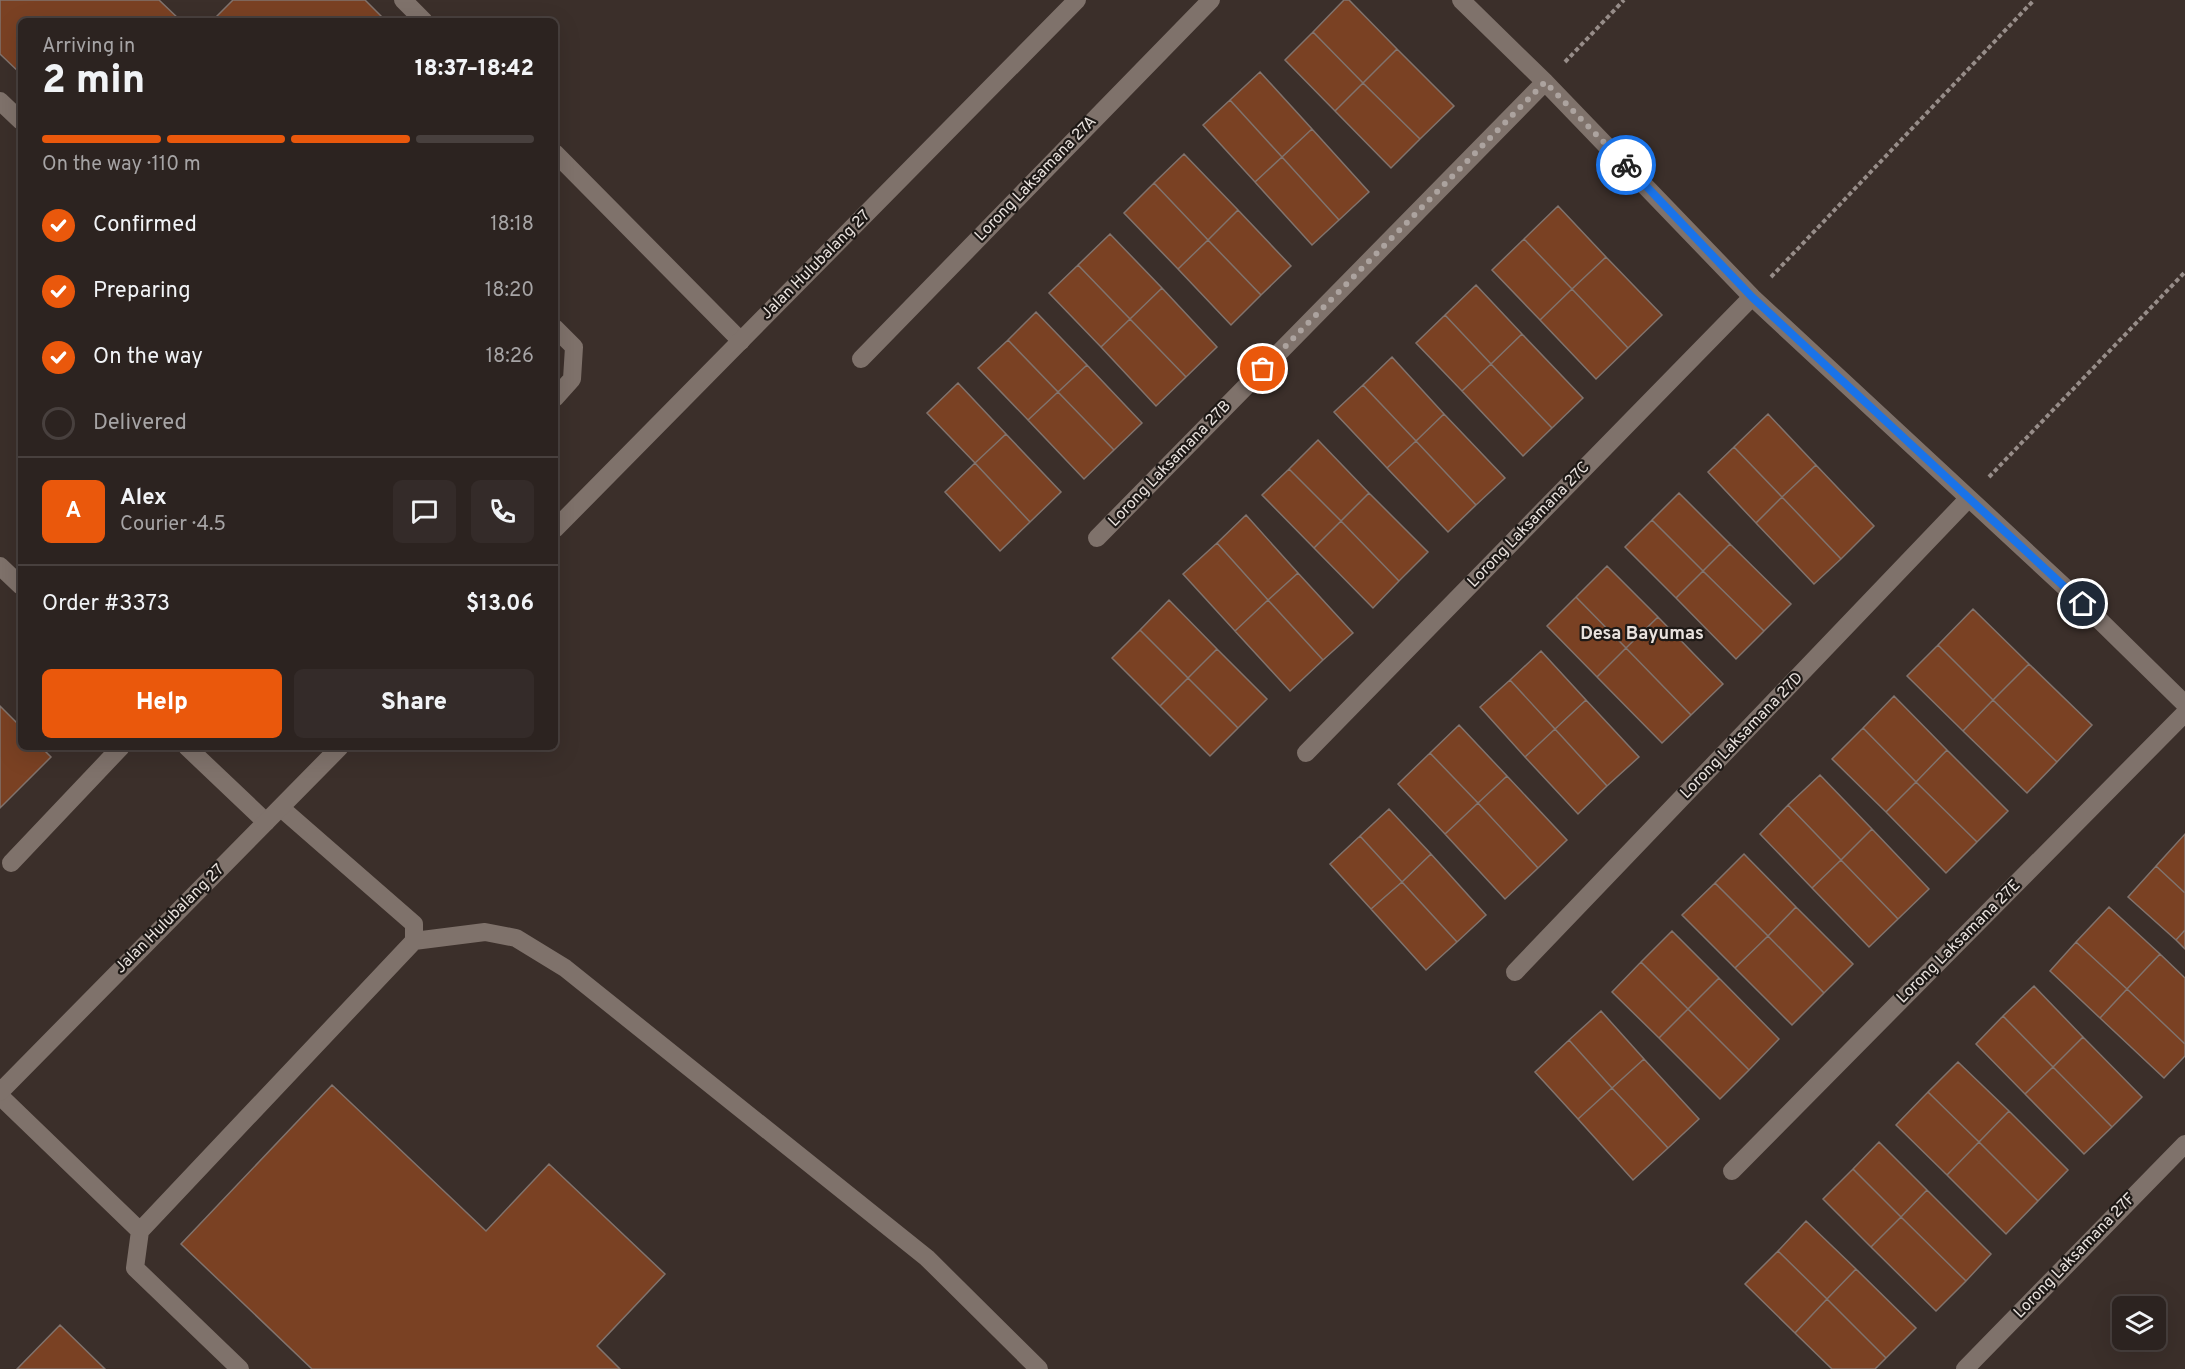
<!DOCTYPE html>
<meta charset="utf-8">
<style>
body{margin:0;font-family:Overpass,sans-serif;background:#342b29;color:#f1f3f6;height:100vh;display:flex;flex-direction:column;font-size:22px;white-space:nowrap}
*{box-sizing:border-box;margin:0}
p{font-size:20px;color:#a6a4a5}
.icon{flex:none;width:33px;height:33px;fill:none;stroke:currentColor;stroke-width:2;stroke-linecap:round;stroke-linejoin:round}
.map{position:relative;flex:1;overflow:hidden}
.sheet{position:absolute;left:18px;top:18px;width:540px;height:732px;display:flex;flex-direction:column;background:#2c2320;border-radius:9px;box-shadow:0 6px 24px #0002,0 0 0 2px #48403e}
.sheet>*{flex:none}
.controls{position:absolute;left:2112px;top:1296px;display:grid;gap:12px}
.controls a{display:grid;place-items:center;width:54px;height:54px;border-radius:9px;background:#2c2320;box-shadow:0 6px 24px #0002,0 0 0 2px #48403e;font-size:30px}
.pin{position:absolute;display:grid;place-items:center;width:51px;height:51px;color:#fff;margin:-26px;border:3px solid #fff;border-radius:50%;box-shadow:0 2px 6px #0007}
.courier{position:absolute;display:grid;place-items:center;width:60px;height:60px;margin:-30px;border:4px solid #1a73e8;border-radius:50%;background:#fff;color:#222;box-shadow:0 2px 8px #0007}
.overview em{font-style:normal;font-weight:800}
.overview div{display:flex;flex-direction:column-reverse}
.overview{display:flex;align-items:center;justify-content:space-between;height:102px;padding:0 24px}
h1{font-size:39px;font-weight:800;line-height:45px}
.bar{display:grid;grid-template-columns:repeat(4,1fr);gap:9px 6px;align-content:center;height:72px;padding:0 24px}
.bar i{height:8px;border-radius:4px;background:#48403e}
.bar .current{background:#ea580c}
.bar p{grid-column:span 4}
.line{display:flex;align-items:center;gap:15px;padding:0 24px;border-top:2px solid #48403e}
.line div{flex:1}
.round{display:grid;place-items:center;flex:none;width:63px;height:63px;border-radius:9px;background:#342b29}
ol{padding:0 24px;list-style:none}
li{display:flex;align-items:center;gap:18px;height:66px}
li p{margin-inline-start:auto}
li .icon{padding:6px;border-radius:50%;background:#ea580c;color:#fff;stroke-width:4}
li:last-child{color:#a6a4a5}
li i{width:33px;height:33px;border:3px solid #48403e;border-radius:50%}
.button{display:flex;gap:12px;margin-top:auto;padding:12px 24px}
.button a{flex:1;height:69px;border-radius:9px;background:#ea580c;color:#fff;font-size:24px;font-weight:800;line-height:69px;text-align:center}
.button a+a{background:#342b29;color:#f1f3f6}
.map>svg:first-child{display:block}
</style>
<div class="map">
<svg width="2185" height="1369" viewBox="0 0 2185 1369">
<rect width="100%" height="100%" fill="#3b2f2a"/>
<!-- building -->
<path fill="#7a4123" stroke="#81736d" stroke-width="1.5" d="M 0,0 L 159,0 L 181,21 L 21,21 L 21,74 L 0,54 Z
M 233,0 L 365,0 L 386,21 L 212,21 Z
M 1344,0 L 1349,0 L 1397,49 L 1363,83 L 1313,32 Z
M 1313,32 L 1363,83 L 1335,111 L 1285,60 Z
M 1397,49 L 1454,106 L 1420,139 L 1363,83 Z
M 1260,72 L 1312,129 L 1282,157 L 1230,100 Z
M 1363,83 L 1420,139 L 1391,168 L 1335,111 Z
M 1230,100 L 1282,157 L 1255,182 L 1203,125 Z
M 1312,129 L 1369,192 L 1339,220 L 1282,157 Z
M 1184,154 L 1238,210 L 1208,240 L 1154,183 Z
M 1282,157 L 1339,220 L 1312,245 L 1255,182 Z
M 1154,183 L 1208,240 L 1178,269 L 1124,213 Z
M 1558,206 L 1606,257 L 1572,289 L 1524,239 Z
M 1238,210 L 1291,266 L 1261,295 L 1208,240 Z
M 1110,234 L 1162,288 L 1130,319 L 1078,265 Z
M 1524,239 L 1572,289 L 1540,320 L 1492,270 Z
M 1208,240 L 1261,295 L 1231,325 L 1178,269 Z
M 1606,257 L 1662,315 L 1628,348 L 1572,289 Z
M 1078,265 L 1130,319 L 1101,347 L 1049,293 Z
M 1476,285 L 1522,334 L 1491,364 L 1445,315 Z
M 1162,288 L 1217,347 L 1186,377 L 1130,319 Z
M 1572,289 L 1628,348 L 1596,379 L 1540,320 Z
M 1036,312 L 1087,365 L 1058,392 L 1008,340 Z
M 1445,315 L 1491,364 L 1462,391 L 1416,343 Z
M 1130,319 L 1186,377 L 1156,406 L 1101,347 Z
M 1522,334 L 1583,398 L 1552,428 L 1491,364 Z
M 1008,340 L 1058,392 L 1028,420 L 978,368 Z
M 1392,357 L 1444,414 L 1416,441 L 1363,385 Z
M 1491,364 L 1552,428 L 1523,456 L 1462,391 Z
M 1087,365 L 1142,423 L 1114,450 L 1058,392 Z
M 958,383 L 1006,434 L 975,463 L 927,413 Z
M 1363,385 L 1416,441 L 1387,468 L 1334,412 Z
M 1058,392 L 1114,450 L 1084,479 L 1028,420 Z
M 1444,414 L 1505,478 L 1476,505 L 1416,441 Z
M 1768,414 L 1816,465 L 1782,497 L 1734,447 Z
M 1006,434 L 1061,492 L 1030,522 L 975,463 Z
M 1318,440 L 1369,493 L 1341,521 L 1289,469 Z
M 1416,441 L 1476,505 L 1448,532 L 1387,468 Z
M 1734,447 L 1782,497 L 1756,523 L 1708,472 Z
M 975,463 L 1030,522 L 1000,551 L 945,492 Z
M 1816,465 L 1874,526 L 1841,559 L 1782,497 Z
M 1289,469 L 1341,521 L 1314,548 L 1262,495 Z
M 1369,493 L 1428,552 L 1399,581 L 1341,521 Z
M 1679,493 L 1730,544 L 1703,571 L 1652,520 Z
M 1782,497 L 1841,559 L 1814,584 L 1756,523 Z
M 1246,515 L 1298,573 L 1268,600 L 1217,543 Z
M 1652,520 L 1703,571 L 1676,598 L 1625,547 Z
M 1341,521 L 1399,581 L 1373,608 L 1314,548 Z
M 1217,543 L 1268,600 L 1235,631 L 1183,574 Z
M 1730,544 L 1791,604 L 1764,631 L 1703,571 Z
M 1607,566 L 1658,617 L 1626,648 L 1576,597 Z
M 1703,571 L 1764,631 L 1736,659 L 1676,598 Z
M 1298,573 L 1353,633 L 1323,660 L 1268,600 Z
M 1576,597 L 1626,648 L 1597,677 L 1547,626 Z
M 1169,600 L 1217,649 L 1188,678 L 1140,630 Z
M 1268,600 L 1323,660 L 1290,691 L 1235,631 Z
M 1973,609 L 2029,664 L 1993,700 L 1938,645 Z
M 1658,617 L 1723,684 L 1691,715 L 1626,648 Z
M 1140,630 L 1188,678 L 1160,706 L 1112,658 Z
M 1938,645 L 1993,700 L 1963,731 L 1907,676 Z
M 1626,648 L 1691,715 L 1662,743 L 1597,677 Z
M 1217,649 L 1267,699 L 1238,728 L 1188,678 Z
M 1541,651 L 1586,700 L 1555,729 L 1510,680 Z
M 2029,664 L 2092,725 L 2057,762 L 1993,700 Z
M 1188,678 L 1238,728 L 1210,756 L 1160,706 Z
M 1510,680 L 1555,729 L 1525,757 L 1480,707 Z
M 1894,696 L 1947,750 L 1916,782 L 1863,728 Z
M 1586,700 L 1639,757 L 1607,786 L 1555,729 Z
M 1993,700 L 2057,762 L 2027,793 L 1963,731 Z
M 0,706 L 21,727 L 21,747 L 41,747 L 51,757 L 0,808 Z
M 1459,725 L 1507,776 L 1478,803 L 1430,753 Z
M 1863,728 L 1916,782 L 1886,812 L 1832,759 Z
M 1555,729 L 1607,786 L 1578,814 L 1525,757 Z
M 1947,750 L 2008,811 L 1977,842 L 1916,782 Z
M 1430,753 L 1478,803 L 1445,834 L 1398,784 Z
M 1820,775 L 1872,829 L 1841,860 L 1788,805 Z
M 1507,776 L 1567,840 L 1538,868 L 1478,803 Z
M 1916,782 L 1977,842 L 1946,873 L 1886,812 Z
M 1478,803 L 1538,868 L 1505,899 L 1445,834 Z
M 1788,805 L 1841,860 L 1812,888 L 1760,834 Z
M 1389,809 L 1431,854 L 1402,882 L 1360,836 Z
M 1872,829 L 1929,889 L 1898,919 L 1841,860 Z
M 2185,834 L 2185,893 L 2156,866 Z
M 1360,836 L 1402,882 L 1371,909 L 1330,864 Z
M 1431,854 L 1486,915 L 1457,942 L 1402,882 Z
M 1744,854 L 1796,907 L 1768,936 L 1715,883 Z
M 1841,860 L 1898,919 L 1869,947 L 1812,888 Z
M 2156,866 L 2185,893 L 2185,930 L 2176,940 L 2128,897 Z
M 1402,882 L 1457,942 L 1426,970 L 1371,909 Z
M 1715,883 L 1768,936 L 1735,968 L 1682,915 Z
M 1796,907 L 1853,964 L 1824,993 L 1768,936 Z
M 2109,907 L 2160,954 L 2127,989 L 2076,942 Z
M 2185,930 L 2185,949 L 2176,940 Z
M 1672,931 L 1719,978 L 1688,1009 L 1641,962 Z
M 1768,936 L 1824,993 L 1792,1025 L 1735,968 Z
M 2076,942 L 2127,989 L 2100,1018 L 2050,971 Z
M 2160,954 L 2185,978 L 2185,1044 L 2127,989 Z
M 1641,962 L 1688,1009 L 1659,1038 L 1612,992 Z
M 1719,978 L 1779,1039 L 1749,1070 L 1688,1009 Z
M 2034,986 L 2083,1037 L 2053,1067 L 2003,1016 Z
M 2127,989 L 2185,1044 L 2185,1056 L 2164,1078 L 2100,1018 Z
M 1688,1009 L 1749,1070 L 1720,1099 L 1659,1038 Z
M 1601,1011 L 1644,1059 L 1612,1088 L 1569,1040 Z
M 2003,1016 L 2053,1067 L 2025,1094 L 1976,1044 Z
M 2083,1037 L 2142,1097 L 2112,1127 L 2053,1067 Z
M 1569,1040 L 1612,1088 L 1578,1119 L 1535,1072 Z
M 1644,1059 L 1699,1119 L 1668,1148 L 1612,1088 Z
M 1958,1062 L 2009,1111 L 1979,1142 L 1928,1092 Z
M 2053,1067 L 2112,1127 L 2084,1154 L 2025,1094 Z
M 332,1085 L 486,1231 L 549,1164 L 665,1274 L 597,1346 L 620,1369 L 312,1369 L 181,1244 Z
M 1612,1088 L 1668,1148 L 1633,1180 L 1578,1119 Z
M 1928,1092 L 1979,1142 L 1947,1175 L 1896,1125 Z
M 2009,1111 L 2068,1170 L 2038,1201 L 1979,1142 Z
M 1879,1142 L 1927,1190 L 1901,1217 L 1853,1169 Z
M 1979,1142 L 2038,1201 L 2006,1234 L 1947,1175 Z
M 1853,1169 L 1901,1217 L 1871,1247 L 1823,1199 Z
M 1927,1190 L 1991,1254 L 1966,1281 L 1901,1217 Z
M 1901,1217 L 1966,1281 L 1936,1311 L 1871,1247 Z
M 1806,1221 L 1856,1269 L 1827,1299 L 1778,1251 Z
M 1778,1251 L 1827,1299 L 1795,1333 L 1745,1284 Z
M 1856,1269 L 1916,1328 L 1886,1358 L 1827,1299 Z
M 1827,1299 L 1886,1358 L 1875,1369 L 1832,1369 L 1795,1333 Z
M 60,1325 L 105,1369 L 17,1369 Z"/>
<g fill="none" stroke-linecap="round" stroke-linejoin="round">
<!-- path -->
<path stroke="#978d89" stroke-width="4" stroke-dasharray="4.5 3" stroke-linecap="butt" d="M 1565,62 L 1624,0
M 1771,277 L 2034,0
M 1989,477 L 2185,272"/>
<!-- lane -->
<path stroke="#7f726b" stroke-width="18" d="M 403,0 L 424,21
M 0,101 L 21,121
M 555,153 L 741,341
M 555,328 L 574,347 L 572,379 L 555,398
M 0,566 L 21,586
M 187,747 L 266,822
M 11,863 L 121,747
M 414,941 L 485,932 L 516,938 L 565,968 L 927,1258 L 1039,1369
M 0,1096 L 140,1231
M 240,1369 L 135,1268 L 140,1231 L 414,941 L 414,924 L 281,808"/>
<!-- street -->
<path stroke="#7f726b" stroke-width="18" d="M 1461,0 L 1545,82 L 1752,297 L 2083,604 L 2185,704
M 861,359 L 1211,0
M 1097,538 L 1545,82
M 1306,753 L 1752,297
M 1515,972 L 1968,499
M 1732,1171 L 2185,713
M 1965,1369 L 2185,1144"/>
<!-- secondary -->
<path stroke="#7f726b" stroke-width="18" d="M 555,529 L 1077,0
M 0,1092 L 340,747"/>
</g>
<g fill="none" stroke-linecap="round" stroke-linejoin="round">
<!-- done -->
<path stroke="#aca39f" stroke-width="6" stroke-dasharray="0 10.8" d="M 1263,369 L 1545,82 L 1626,165"/>
<!-- route -->
<path stroke="#1a73e8" stroke-width="8" d="M 1626,165 L 1752,297 L 2083,604"/>
</g>
<g text-anchor="middle" dominant-baseline="central" stroke-width="4.5" stroke-linejoin="round" paint-order="stroke">
<!-- street labels -->
<g font-size="16" fill="#e9e2de" stroke="#1e1916">
<text transform="translate(1036 179) rotate(-46)">Lorong Laksamana 27A</text>
<text transform="translate(816 265) rotate(-45)">Jalan Hulubalang 27</text>
<text transform="translate(1170 464) rotate(-46)">Lorong Laksamana 27B</text>
<text transform="translate(1529 525) rotate(-46)">Lorong Laksamana 27C</text>
<text transform="translate(1742 736) rotate(-46)">Lorong Laksamana 27D</text>
<text transform="translate(170 919) rotate(-45)">Jalan Hulubalang 27</text>
<text transform="translate(1959 942) rotate(-45)">Lorong Laksamana 27E</text>
<text transform="translate(2075 1256) rotate(-46)">Lorong Laksamana 27F</text>
</g>
<!-- neighbourhood labels -->
<g font-size="18" font-weight="bold" fill="#e9e2de" stroke="#1e1916">
<text x="1642" y="634">Desa Bayumas</text>
</g>
</g>
</svg>
<div class="controls">
<a><svg class="icon" aria-label="layers" viewBox="0 0 24 24"><path d="M12 4l9 5-9 5-9-5zM3 14l9 5 9-5"/></svg></a>
</div>
<div class="pin" style="left:1263px;top:369px;background:#ea580c"><svg class="icon" aria-label="bag" viewBox="0 0 24 24"><path d="M5 8h14l-1 12H6zM9 8a3 3 0 0 1 6 0"/></svg></div>
<div class="pin" style="left:2083px;top:604px;background:#1f2937"><svg class="icon" aria-label="home" viewBox="0 0 24 24"><path d="M3 11l9-7 9 7M6 9v11h12V9"/></svg></div>
<div class="courier" style="left:1626px;top:165px"><svg class="icon" aria-label="bike" viewBox="0 0 24 24"><circle cx="6" cy="16" r="4"/><circle cx="18" cy="16" r="4"/><path d="M6 16l4-8h5l3 8M10 8l3 8H6M13 5h3"/></svg></div>
<section class="sheet">
<div class="overview"><div><h1>2 min</h1><p>Arriving in</p></div><em>18:37–18:42</em></div>
<div class="bar"><i class="current"></i><i class="current"></i><i class="current"></i><i></i><p>On the way · 110 m</p></div>
<ol>
<li><svg class="icon" aria-label="check" viewBox="0 0 24 24"><path d="M5 12l5 5 9-10"/></svg>Confirmed<p>18:18</p></li>
<li><svg class="icon" aria-label="check" viewBox="0 0 24 24"><path d="M5 12l5 5 9-10"/></svg>Preparing<p>18:20</p></li>
<li><svg class="icon" aria-label="check" viewBox="0 0 24 24"><path d="M5 12l5 5 9-10"/></svg>On the way<p>18:26</p></li>
<li><i></i>Delivered</li>
</ol>
<div class="line" style="height:108px"><b class="round" style="background:#ea580c;color:#fff">A</b><div><b>Alex</b><p>Courier · 4.5</p></div><a class="round"><svg class="icon" aria-label="chat" viewBox="0 0 24 24"><path d="M4 5h16v11H9l-5 4z"/></svg></a><a class="round"><svg class="icon" aria-label="phone" viewBox="0 0 24 24"><path d="M5 4h4l2 5-3 2q2 4 5 5l2-3 5 2v4C11 20 4 13 5 4z"/></svg></a></div>
<div class="line" style="height:78px"><div>Order #3373</div><b>$13.06</b></div>
<div class="button"><a>Help</a><a>Share</a></div>
</section>
</div>
